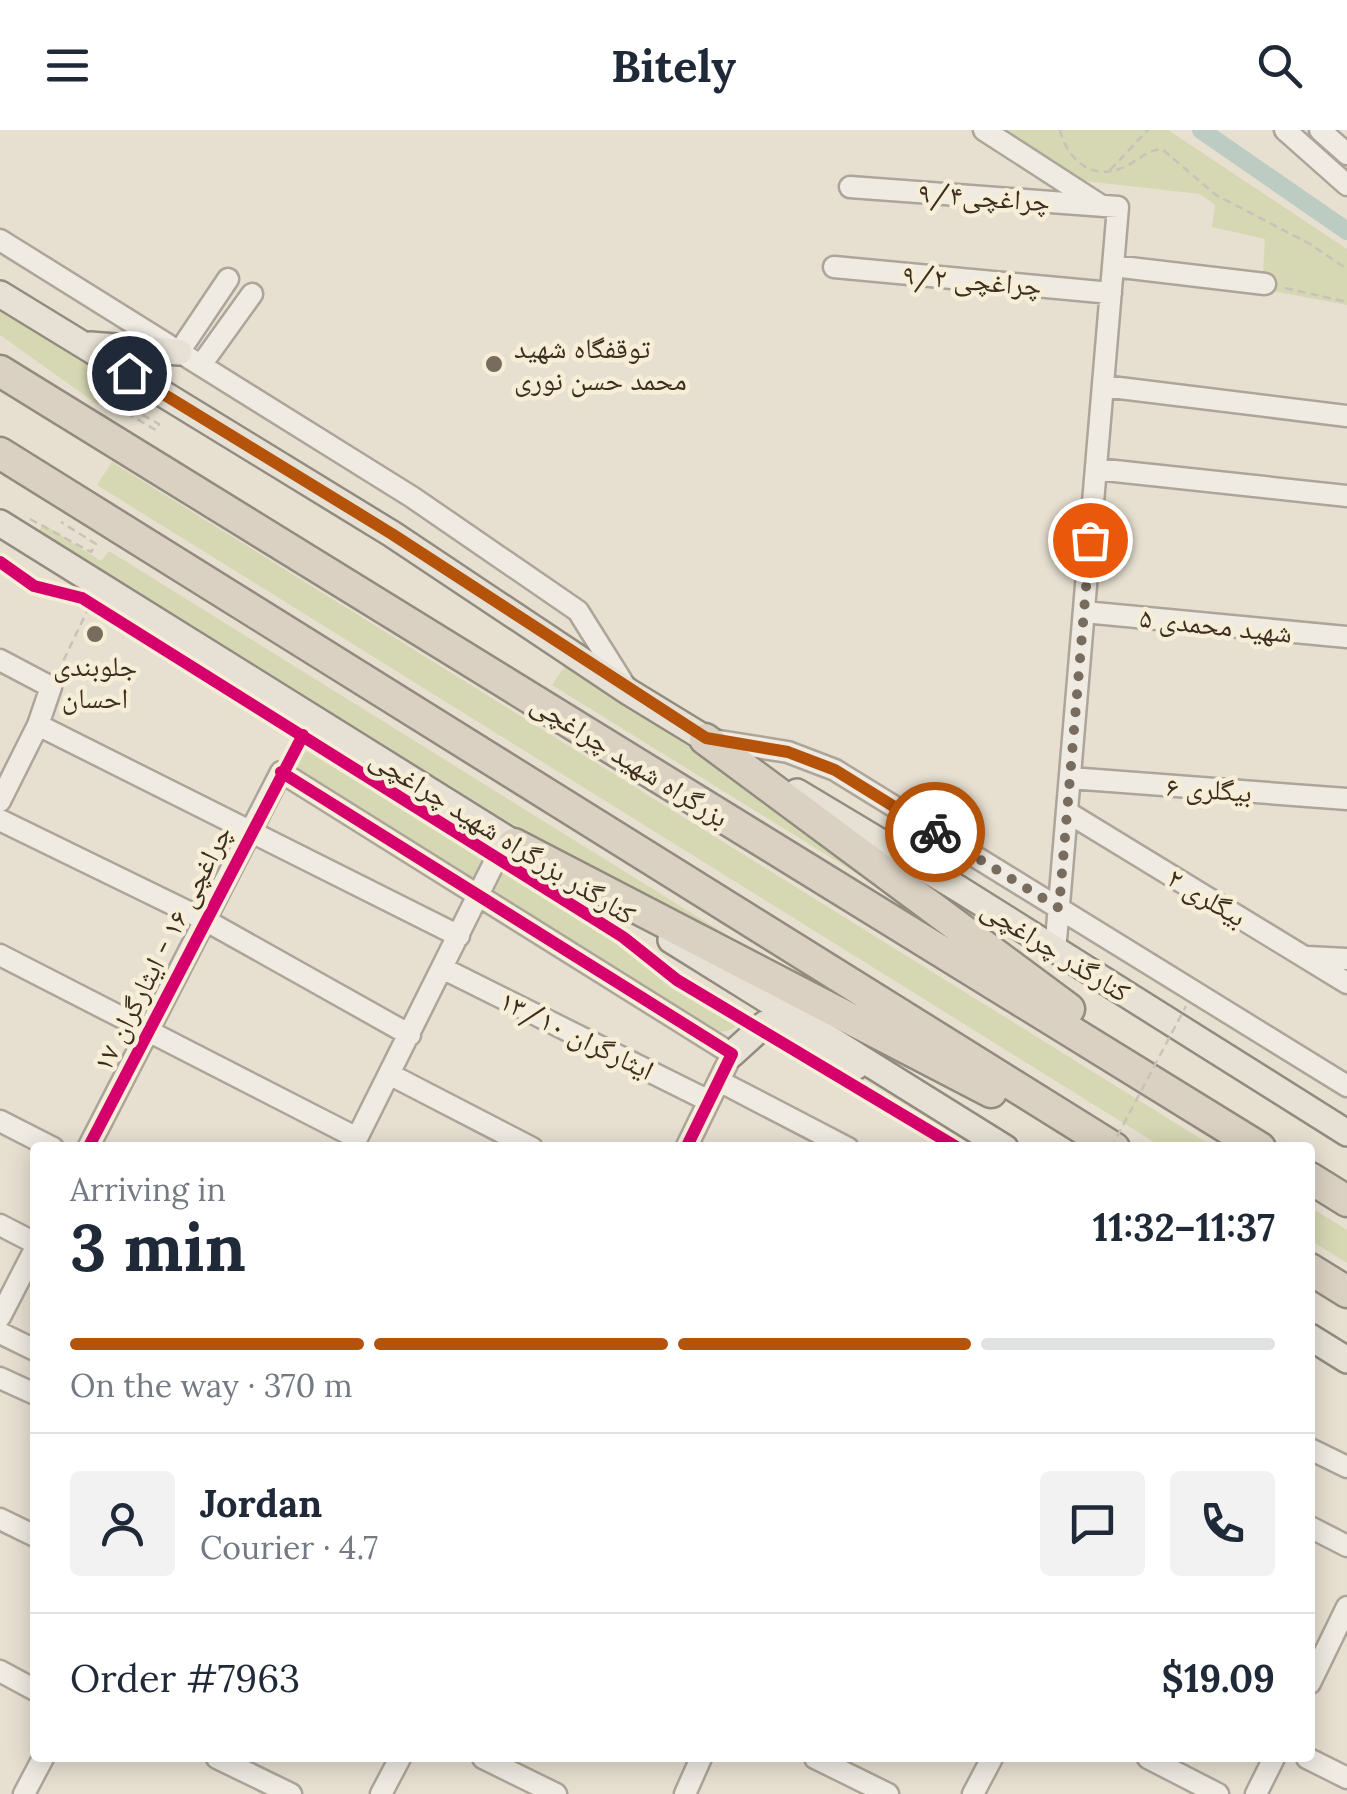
<!DOCTYPE html>
<meta charset="utf-8">
<style>
body{margin:0;font-family:Lora,"Noto Naskh Arabic",serif;background:#f2f2f3;color:#1f2937;height:100vh;display:flex;flex-direction:column;font-size:38px;white-space:nowrap}
*{box-sizing:border-box;margin:0}
p{font-size:32px;color:#747a83}
.icon{flex:none;width:55px;height:55px;fill:none;stroke:currentColor;stroke-width:2;stroke-linecap:round;stroke-linejoin:round}
.map{position:relative;flex:1;overflow:hidden}
.drawer{position:absolute;left:30px;top:1012px;width:1285px;height:620px;display:flex;flex-direction:column;background:#fff;border-radius:10px;box-shadow:0 5px 25px #0003}
.drawer>*{flex:none}
.pin{position:absolute;display:grid;place-items:center;width:85px;height:85px;color:#fff;margin:-42px;border:5px solid #fff;border-radius:50%;box-shadow:0 2px 10px #0007}
.courier{position:absolute;display:grid;place-items:center;width:100px;height:100px;margin:-50px;border:8px solid #b45309;border-radius:50%;background:#fff;color:#222;box-shadow:0 2px 12px #0007}
.overview em{font-style:normal;font-weight:700}
.overview div{display:flex;flex-direction:column-reverse}
.overview{display:flex;align-items:center;justify-content:space-between;height:170px;padding:0 40px}
h1{font-size:65px;font-weight:700;line-height:75px}
.bar{display:grid;grid-template-columns:repeat(4,1fr);gap:15px 10px;align-content:center;height:120px;padding:0 40px}
.bar i{height:12px;border-radius:8px;background:#e0e1e3}
.bar .current{background:#b45309}
.bar p{grid-column:span 4}
.line{display:flex;align-items:center;gap:25px;padding:0 40px;border-top:2px solid #e0e1e3}
.line div{flex:1}
.round{display:grid;place-items:center;flex:none;width:105px;height:105px;border-radius:10px;background:#f2f2f3}
header{display:flex;justify-content:space-between;align-items:center;height:130px;padding:0 40px;background:#fff;font-size:45px;font-weight:700}
.map>svg:first-child{display:block}
</style>
<header><svg class="icon" aria-label="menu" viewBox="0 0 24 24"><path d="M4 6h16M4 12h16M4 18h16"/></svg>Bitely<svg class="icon" aria-label="search" viewBox="0 0 24 24"><circle cx="10" cy="10" r="6"/><path d="M15 15l6 6"/></svg></header>
<div class="map">
<svg width="1347" height="1664" viewBox="0 0 1347 1664">
<rect width="100%" height="100%" fill="#e7e0d1"/>
<!-- green -->
<path fill="#d6d7b3" d="M 1000,0 L 1168,0 L 1347,119 L 1347,175 L 1262,159 L 1265,109 L 1212,97 L 1215,75 L 1200,64 L 1084,51 Z
M 0,179 L 114,250 L 98,275 L 0,205 Z
M 112,332 L 1214,1017 L 1162,1017 L 97,355 Z
M 43,394 L 101,431 L 109,421 L 764,828 L 509,692 L 39,401 Z
M 568,531 L 828,716 L 872,753 L 552,555 Z
M 300,617 L 484,729 L 470,752 L 286,640 Z
M 502,736 L 619,808 L 661,844 L 739,893 C 726,907 714,901 698,894 L 486,764 Z
M 1310,1077 L 1347,1100 L 1347,1133 L 1310,1110 Z"/>
<g fill="none" stroke-linecap="round" stroke-linejoin="round">
<!-- canal -->
<path stroke="#bcccc2" stroke-width="18" d="M 1201,0 L 1347,101"/>
<!-- minor casing -->
<g stroke="#ada599" stroke-width="25">
<path id="minor" d="M 984,0 L 1100,75
M 1285,0 L 1347,55
M 1320,0 L 1347,24
M 850,57 L 1118,77 L 1055,822
M 0,110 L 412,367 L 578,481 L 625,556
M 1113,136 L 1265,154
M 834,137 L 1111,163
M 179,222 L 228,149
M 201,235 L 252,164
M 1103,256 L 1347,286
M 1096,339 L 1347,366
M 1084,482 L 1347,507
M 0,530 L 51,557 L 38,595 L 0,671
M 38,595 L 459,806
M 713,610 L 788,622 L 835,640 L 1347,956
M 1070,648 L 1347,669
M 1067,682 L 1347,853
M 0,690 L 205,790 L 410,905
M 0,825 L 357,1008
M 1307,827 L 1347,829
M 444,839 L 709,971
M 391,945 L 532,1018
M 719,951 L 848,1018
M 0,991 L 53,1018
M 353,1016 L 496,729
M 88,1018 L 281,642 L 732,924 L 686,1018
M 0,1095 L 35,1113
M 0,1187 L 35,1119
M 0,1203 L 35,1220
M 0,1248 L 35,1264
M 1310,1319 L 1347,1337
M 0,1389 L 35,1406
M 1310,1397 L 1347,1416
M 0,1541 L 35,1560
M 1310,1553 L 1347,1477
M 217,1628 L 291,1664
M 483,1628 L 556,1664
M 815,1628 L 888,1664
M 1148,1628 L 1218,1664
M 1307,1628 L 1347,1648
M 24,1664 L 43,1628
M 381,1664 L 400,1628
M 685,1664 L 701,1628
M 973,1664 L 992,1628
M 1256,1664 L 1274,1628"/>
</g>
<!-- major casing -->
<g stroke="#928b80" stroke-width="30">
<path id="major" d="M 0,164 L 392,404 L 629,562 L 719,617
M 90,215 L 179,222
M 0,393 L 531,724
M 797,662 L 959,759 L 1347,1003
M 671,810 L 1005,1018
M 732,924 L 765,894 L 819,924 L 855,937
M 1310,1207 L 1347,1230"/>
</g>
<!-- highway casing -->
<g stroke="#928b80" stroke-width="35">
<path id="highway" d="M 0,241 L 1260,1018
M 0,323 L 1114,1018
M 705,609 L 1069,879
M 514,714 L 991,962
M 1310,1048 L 1347,1071
M 1310,1139 L 1347,1162"/>
</g>
<!-- path -->
<path stroke="#c8c2b9" stroke-width="2.5" stroke-dasharray="8 5" stroke-linecap="butt" d="M 1060,0 C 1066,27 1090,50 1119,39 C 1135,34 1145,20 1162,19 L 1216,65 L 1310,114 L 1347,139
M 1110,40 L 1148,0
M 1285,158 L 1347,172
M 118,264 L 114,269 L 159,294 L 156,300 L 126,283
M 30,389 L 91,422 L 96,414 L 61,392
M 58,542 L 89,477"/>
<!-- minor -->
<use href="#minor" stroke="#efebe3" stroke-width="20"/>
<!-- major -->
<use href="#major" stroke="#e6e1d4" stroke-width="25"/>
<!-- highway -->
<use href="#highway" stroke="#dad1c2" stroke-width="30"/>
<!-- path-bridge -->
<path stroke="#c8c2b9" stroke-width="2.5" stroke-dasharray="8 5" stroke-linecap="butt" d="M 1111,1018 L 1186,876"/>
<!-- cycleway casing -->
<g stroke="#f7eed8" stroke-width="19">
<path id="cycleway" d="M 0,432 L 34,456 L 82,468 L 623,807 L 677,850 L 958,1018
M 281,642 L 732,924 L 686,1018
M 88,1018 L 303,605"/>
</g>
<!-- cycleway -->
<use href="#cycleway" stroke="#d6006c" stroke-width="12"/>
</g>
<g fill="none" stroke-linecap="round" stroke-linejoin="round">
<!-- done -->
<path stroke="#786c5e" stroke-width="10" stroke-dasharray="0 18" d="M 935,702 L 1059,778 L 1090,410"/>
<!-- route -->
<path stroke="#b45309" stroke-width="12" d="M 129,243 L 392,404 L 706,608 L 788,622 L 835,640 L 935,702"/>
</g>
<!-- markers -->
<g fill="#786c5e" stroke="#f7eed8" stroke-width="4">
<circle cx="494" cy="234" r="10"/>
<circle cx="95" cy="504" r="10"/>
</g>
<g text-anchor="middle" dominant-baseline="central" stroke-width="9" stroke-linejoin="round" paint-order="stroke">
<!-- street labels -->
<g font-size="28" fill="#3d2e20" stroke="#f7eed8">
<text transform="translate(984 67) rotate(4)">۹/۴چراغچی</text>
<text transform="translate(972 150) rotate(5)">۹/۲ چراغچی</text>
<text transform="translate(1216 495) rotate(6)">شهید محمدی ۵</text>
<text transform="translate(630 630) rotate(32)">بزرگراه شهید چراغچی</text>
<text transform="translate(1209 659) rotate(4)">بیگلری ۶</text>
<text transform="translate(503 706) rotate(32)">کنارگذر بزرگراه شهید چراغچی</text>
<text transform="translate(1207 767) rotate(31)">بیگلری ۲</text>
<text transform="translate(162 818) rotate(-63)">چراغچی ۱۶ - ایثارگران ۱۷</text>
<text transform="translate(1056 820) rotate(32)">کنارگذر چراغچی</text>
<text transform="translate(577 905) rotate(26)">ایثارگران ۱۳/۱۰</text>
</g>
<!-- poi labels -->
<g font-size="28" fill="#3d2e20" stroke="#f7eed8" text-anchor="start">
<text x="514" y="218">توقفگاه شهید<tspan x="514" dy="32">محمد حسن نوری</tspan></text>
<text x="95" y="536" text-anchor="middle">جلوبندی<tspan x="95" dy="32">احسان</tspan></text>
</g>
</g>
</svg>
<div class="pin" style="left:1090px;top:410px;background:#ea580c"><svg class="icon" aria-label="bag" viewBox="0 0 24 24"><path d="M5 8h14l-1 12H6zM9 8a3 3 0 0 1 6 0"/></svg></div>
<div class="pin" style="left:129px;top:243px;background:#1f2937"><svg class="icon" aria-label="home" viewBox="0 0 24 24"><path d="M3 11l9-7 9 7M6 9v11h12V9"/></svg></div>
<div class="courier" style="left:935px;top:702px"><svg class="icon" aria-label="bike" viewBox="0 0 24 24"><circle cx="6" cy="16" r="4"/><circle cx="18" cy="16" r="4"/><path d="M6 16l4-8h5l3 8M10 8l3 8H6M13 5h3"/></svg></div>
<section class="drawer">
<div class="overview"><div><h1>3 min</h1><p>Arriving in</p></div><em>11:32–11:37</em></div>
<div class="bar"><i class="current"></i><i class="current"></i><i class="current"></i><i></i><p>On the way · 370 m</p></div>
<div class="line" style="height:180px"><a class="round"><svg class="icon" aria-label="person" viewBox="0 0 24 24"><circle cx="12" cy="8" r="4"/><path d="M4 21q1-7 8-7t8 7"/></svg></a><div><b>Jordan</b><p>Courier · 4.7</p></div><a class="round"><svg class="icon" aria-label="chat" viewBox="0 0 24 24"><path d="M4 5h16v11H9l-5 4z"/></svg></a><a class="round"><svg class="icon" aria-label="phone" viewBox="0 0 24 24"><path d="M5 4h4l2 5-3 2q2 4 5 5l2-3 5 2v4C11 20 4 13 5 4z"/></svg></a></div>
<div class="line" style="height:130px"><div>Order #7963</div><b>$19.09</b></div>
</section>
</div>
